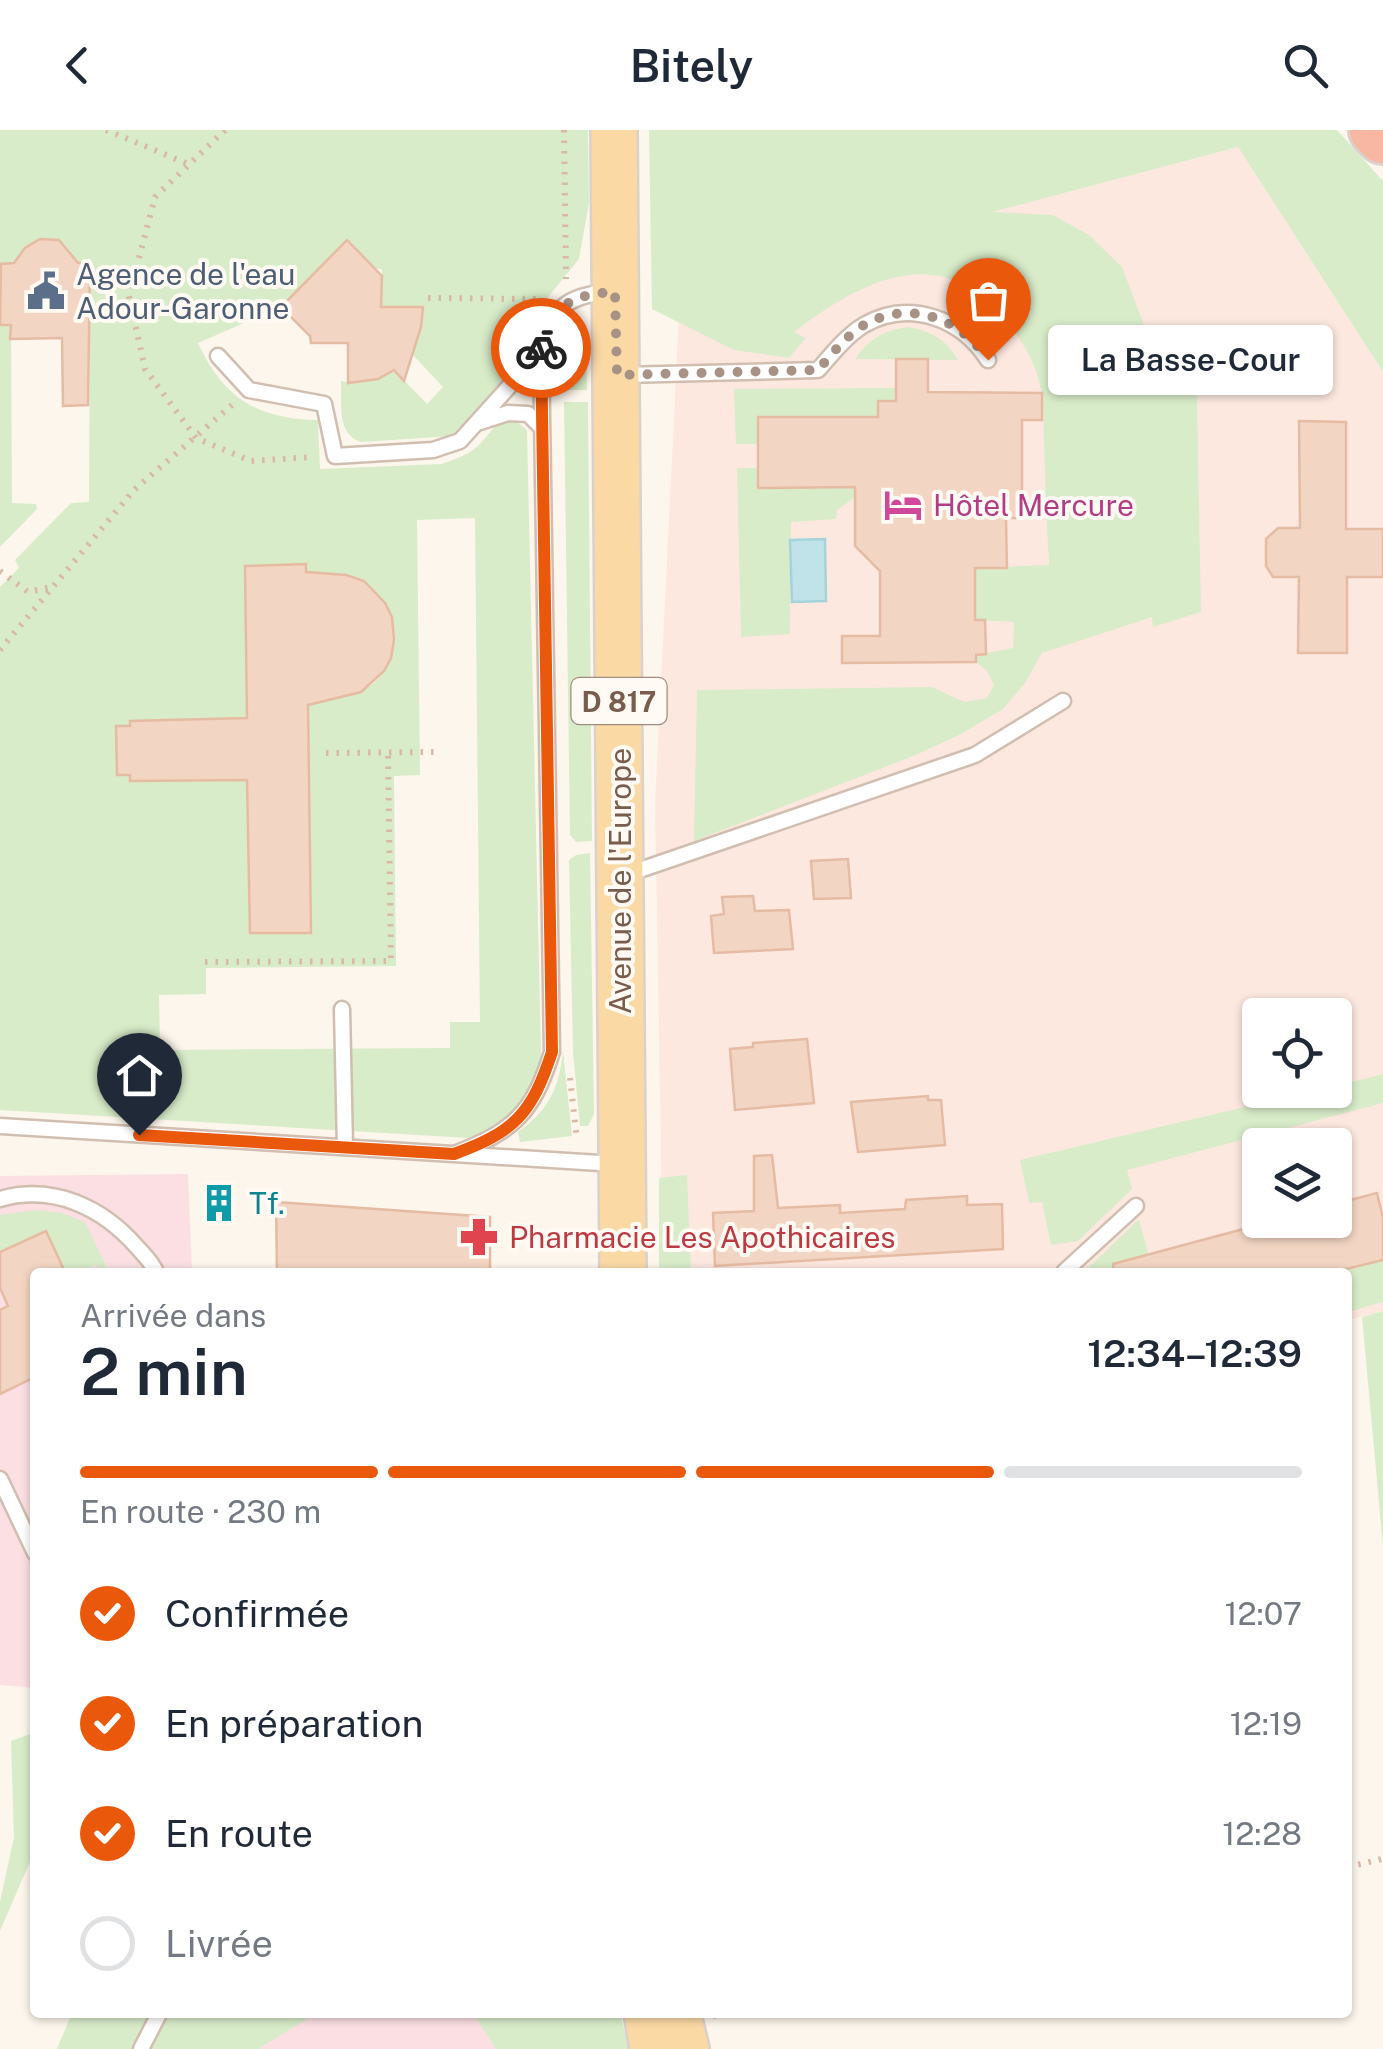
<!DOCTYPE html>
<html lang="fr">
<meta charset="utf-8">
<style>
body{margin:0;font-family:"Public Sans",sans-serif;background:#f2f2f3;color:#1f2937;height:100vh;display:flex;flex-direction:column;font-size:38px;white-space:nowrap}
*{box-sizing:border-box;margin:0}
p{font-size:32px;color:#747a83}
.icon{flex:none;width:55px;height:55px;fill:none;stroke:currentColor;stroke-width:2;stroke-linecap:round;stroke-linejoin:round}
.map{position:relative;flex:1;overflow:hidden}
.side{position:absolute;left:30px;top:1138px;width:1322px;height:750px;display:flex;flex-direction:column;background:#fff;border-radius:10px;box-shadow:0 2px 8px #0004}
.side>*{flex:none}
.buttons{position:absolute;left:1242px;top:868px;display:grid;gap:20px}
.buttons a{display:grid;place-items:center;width:110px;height:110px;border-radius:10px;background:#fff;box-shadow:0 2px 8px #0004;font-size:50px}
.pin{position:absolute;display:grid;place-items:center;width:85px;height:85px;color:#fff;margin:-102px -42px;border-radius:50% 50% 50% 0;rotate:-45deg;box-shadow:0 0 10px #0007}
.pin .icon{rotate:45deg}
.courier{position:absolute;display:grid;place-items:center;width:100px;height:100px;margin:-50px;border:8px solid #ea580c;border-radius:50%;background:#fff;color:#222;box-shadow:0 2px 12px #0007}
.bubble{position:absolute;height:70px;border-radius:10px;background:#fff;box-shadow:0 2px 8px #0004;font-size:32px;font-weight:600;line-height:70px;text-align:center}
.summary em{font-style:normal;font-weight:600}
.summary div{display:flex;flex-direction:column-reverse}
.summary{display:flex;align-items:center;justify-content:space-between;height:170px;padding:0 50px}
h1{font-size:65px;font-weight:600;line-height:75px}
.bar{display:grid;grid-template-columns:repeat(4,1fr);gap:15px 10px;align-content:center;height:120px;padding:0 50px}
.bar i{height:12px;border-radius:8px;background:#e0e1e3}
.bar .active{background:#ea580c}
.bar p{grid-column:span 4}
ol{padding:0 50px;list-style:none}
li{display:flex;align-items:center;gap:30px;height:110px}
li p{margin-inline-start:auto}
li .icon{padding:10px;border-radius:50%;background:#ea580c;color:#fff;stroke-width:4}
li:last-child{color:#747a83}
li i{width:55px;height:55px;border:5px solid #e0e1e3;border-radius:50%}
header{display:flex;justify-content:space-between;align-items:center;height:130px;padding:0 50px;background:#fff;font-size:45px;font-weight:600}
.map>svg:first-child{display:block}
</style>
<header><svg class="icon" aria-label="back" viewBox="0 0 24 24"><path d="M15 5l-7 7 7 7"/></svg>Bitely<svg class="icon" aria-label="search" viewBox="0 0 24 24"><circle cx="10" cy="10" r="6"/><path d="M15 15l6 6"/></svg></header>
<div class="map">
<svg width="1383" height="1919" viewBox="0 0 1383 1919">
<rect width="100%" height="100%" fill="#fdf6ec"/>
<!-- commercial -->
<path fill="#fde8e0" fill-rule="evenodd" d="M 1238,17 L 1383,242 L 1383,1181 L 1348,1190 L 1348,1142 L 663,1142 L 655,674 L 680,164 ZM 1260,885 L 1335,885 L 1335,960 L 1260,960 ZM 1260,1015 L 1335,1015 L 1335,1090 L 1260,1090 Z"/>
<!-- medical -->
<path fill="#fbdfe3" d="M 188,1044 L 192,1142 L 35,1142 L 35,1558 L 0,1555 L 0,1046 Z
M 110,1882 L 620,1883 L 629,1919 L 90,1919 Z"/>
<!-- green -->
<path fill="#d8ecc9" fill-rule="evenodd" d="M 0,0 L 588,0 L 589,73 L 579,129 L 540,177 L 534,220 L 453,306 L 361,312 C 336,304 342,273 341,251 C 361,255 376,250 393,239 L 427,274 L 443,257 L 410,222 L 421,197 L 423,177 L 381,177 L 382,139 L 375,139 L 347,111 L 281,177 L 198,213 C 224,269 258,289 318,290 L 320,339 L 442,334 C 456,329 470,324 480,314 C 496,298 501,277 527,300 L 541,925 C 533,964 507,995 468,1008 L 0,980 L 0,457 L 19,438 L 15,430 L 71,373 L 89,372 L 90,134 L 76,133 L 66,116 L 59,110 C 36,108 28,114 17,133 L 1,134 L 0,195 L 11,195 L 12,373 L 36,374 L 37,379 L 0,417 ZM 475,388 L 480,892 L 450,892 L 450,918 L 160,920 L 159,865 L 206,864 L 206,838 L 396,836 L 394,646 L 420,645 L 417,390 ZM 306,434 L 306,476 L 346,445 C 396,461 415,529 364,560 C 356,565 344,566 334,569 L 333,534 L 308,534 L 310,803 L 251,803 L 253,644 L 238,650 L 130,651 L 130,645 L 117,645 L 116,597 L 130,596 L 130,591 L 237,588 L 251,595 Z
M 649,0 L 1337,0 L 1383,51 L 1383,242 L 1238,17 L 992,82 L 1053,85 L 1089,105 L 1122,137 L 1155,224 L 1196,221 L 1201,482 L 1153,497 L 1152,487 L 1042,523 L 1025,553 L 1003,579 L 961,604 L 916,625 L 694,711 L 697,560 L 932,557 L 964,572 L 987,568 L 994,555 L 987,541 L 976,532 L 976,525 L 1013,518 L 1014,492 L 975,490 L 975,438 L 1049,435 C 1047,395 1045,354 1044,313 C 1043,296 1045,276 1041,260 C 1036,233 1024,213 1007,192 C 942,109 864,149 794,202 L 806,208 L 789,228 L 734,220 L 652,179 Z
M 586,195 L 587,260 L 564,260 L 563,211 L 576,196 Z
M 908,197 C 931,201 946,209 958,230 L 855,229 C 869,209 884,200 908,197 Z
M 896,258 L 896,271 L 878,287 L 758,287 L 758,314 L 736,314 L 734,259 Z
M 564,272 L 588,272 L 592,711 L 576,712 L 570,705 Z
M 737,338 L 758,338 L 869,357 L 837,380 L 836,389 L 791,392 L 790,504 L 741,507 Z
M 590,723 L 594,984 L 588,996 L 580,996 L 573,922 L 569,730 L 576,725 Z
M 563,921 L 572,1006 L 520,1012 L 518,1002 C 549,980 559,958 563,921 Z
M 1383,944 L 1383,973 L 1127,1040 L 1132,1059 L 1078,1111 L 1051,1115 L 1042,1072 L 1029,1073 L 1020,1030 L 1317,960 L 1335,960 L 1335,956 Z
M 687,1045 L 691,1142 L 659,1142 L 659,1048 Z
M 37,1080 L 62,1083 L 85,1092 L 109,1142 L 103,1142 L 96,1135 L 80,1142 L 65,1142 L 46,1101 L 0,1122 L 0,1085 Z
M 1139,1089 L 1153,1142 L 1084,1142 Z
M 1383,1130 L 1383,1172 L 1348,1182 L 1348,1142 L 1334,1142 Z
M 1383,1181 L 1383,1416 L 1362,1187 Z
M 35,1602 L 35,1720 L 0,1801 L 0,1772 L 14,1707 L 11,1611 Z
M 72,1883 L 317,1883 L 258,1919 L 57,1919 Z
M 473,1883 L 620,1883 L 629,1919 L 496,1919 Z"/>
<!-- water -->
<path fill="#bfe3e8" stroke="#a5d3da" stroke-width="2.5" d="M 825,409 L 826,471 L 792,472 L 790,410 Z"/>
<!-- building -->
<path fill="#f3d5c3" stroke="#e6bba3" stroke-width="2.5" d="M 40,109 L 59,110 L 78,133 L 90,133 L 88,275 L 63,276 L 62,208 L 10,209 L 11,195 L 0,195 L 1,134 L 14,133 L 25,118 Z
M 347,110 L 382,146 L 381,177 L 423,177 L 421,197 L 404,251 L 394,240 L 378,249 L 348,253 L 348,213 L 311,213 L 310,206 L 281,177 Z
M 896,229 L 928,229 L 928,262 L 1042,263 L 1042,290 L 1022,290 L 1022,388 L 1006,388 L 1007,438 L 975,438 L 975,490 L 985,490 L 986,524 L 976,525 L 976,532 L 842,533 L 842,506 L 880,506 L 880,441 L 855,416 L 855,357 L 758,358 L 758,287 L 878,287 L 878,271 L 896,271 Z
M 1299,291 L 1346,292 L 1346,399 L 1383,399 L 1383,447 L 1347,447 L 1347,523 L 1298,523 L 1299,447 L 1273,447 L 1266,436 L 1266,409 L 1278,398 L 1300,398 Z
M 306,434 L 306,442 L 346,445 L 364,451 L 385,473 L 392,487 L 394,510 L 391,528 L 384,541 L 361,562 L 308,575 L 311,803 L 250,803 L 247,650 L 130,651 L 130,645 L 117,645 L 116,596 L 130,596 L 130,591 L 247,588 L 245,436 Z
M 848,729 L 851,768 L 814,769 L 811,731 Z
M 753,766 L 755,781 L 789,780 L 793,819 L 714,823 L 711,786 L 724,784 L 722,767 Z
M 807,909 L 814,973 L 735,980 L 730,919 L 753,917 L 753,913 Z
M 928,966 L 928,970 L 941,970 L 945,1015 L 858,1022 L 851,972 Z
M 772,1025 L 778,1078 L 840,1075 L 840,1083 L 905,1079 L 906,1070 L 967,1066 L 967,1075 L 1002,1074 L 1003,1119 L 715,1136 L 713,1083 L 754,1081 L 754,1026 Z
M 1377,1063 L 1383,1088 L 1383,1130 L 1334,1142 L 1114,1142 L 1113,1134 L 1277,1090 L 1335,1090 L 1335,1074 Z
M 276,1072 L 490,1087 L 490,1142 L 277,1142 Z
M 46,1101 L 65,1142 L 35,1142 L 35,1247 L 0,1264 L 0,1180 L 8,1176 L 0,1158 L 0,1122 Z"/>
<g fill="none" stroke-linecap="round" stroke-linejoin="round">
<!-- lane casing -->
<g stroke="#d1beb0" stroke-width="19">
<path id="lane" d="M 218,226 L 249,260 L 324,274 L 335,326 L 433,320 L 460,311 L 541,221
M 623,245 L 818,240 C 832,224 846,206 864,195 C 909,169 961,188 988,230
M 480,292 L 508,283 L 528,284 L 542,298
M 625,745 L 975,625 L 1063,571
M 342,879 L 345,1017
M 0,996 L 616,1034
M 454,1024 C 514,1001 533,983 552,922 L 541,221 C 550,179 568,164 611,162
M 0,1069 C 53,1054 102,1077 137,1117 C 144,1125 152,1132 156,1142
M 1064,1142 L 1136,1076
M 0,1349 L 35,1423
M 141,1919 L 160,1882"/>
</g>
<!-- primary casing -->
<g stroke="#dad1cd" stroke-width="50">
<path id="primary" d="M 614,0 L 623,1142
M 647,1882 L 653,1919
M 677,1882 L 686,1919"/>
</g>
<!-- highway casing -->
<g stroke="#dad1cd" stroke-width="58">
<path id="highway" d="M 1376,0 L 1383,7"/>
</g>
<!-- path -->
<path stroke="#d9b8a5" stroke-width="6" stroke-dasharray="2.5 8" stroke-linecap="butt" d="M 106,0 L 188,34
M 225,0 L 155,67 L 129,166 L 145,239 L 196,308 L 251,331 L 313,327
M 564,0 L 566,149
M 428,168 L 542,169
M 0,441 L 28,462 L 51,457
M 0,520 L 134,360 L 232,275
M 326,623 L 434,622
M 205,832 L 391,831 L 388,623
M 570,948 L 577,1010
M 1348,1737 L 1382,1729
M 713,1886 L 734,1882"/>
<!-- lane -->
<use href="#lane" stroke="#fff" stroke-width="14"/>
<!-- primary -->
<use href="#primary" stroke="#fbd9a5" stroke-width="45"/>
<!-- highway -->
<use href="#highway" stroke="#f7b7a3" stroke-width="52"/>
</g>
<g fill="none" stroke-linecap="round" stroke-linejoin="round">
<!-- done -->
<path stroke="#a89285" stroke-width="10" stroke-dasharray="0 18" d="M 541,218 C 551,175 573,164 615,162 L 617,245 L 818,240 C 832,224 846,206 864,195 C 909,169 961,188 988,230"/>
<!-- route -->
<path stroke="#ea580c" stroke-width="12" d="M 139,1005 L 454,1024 C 515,1002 532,983 552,922 L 541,218"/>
</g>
<!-- icons -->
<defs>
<g id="civic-bare" transform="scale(3)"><path d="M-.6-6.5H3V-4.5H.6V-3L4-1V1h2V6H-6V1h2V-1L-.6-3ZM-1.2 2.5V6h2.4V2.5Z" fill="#5c6f8a" stroke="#fffaf3" stroke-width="2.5" paint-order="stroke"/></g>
<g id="hotel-bare" transform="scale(3)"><path d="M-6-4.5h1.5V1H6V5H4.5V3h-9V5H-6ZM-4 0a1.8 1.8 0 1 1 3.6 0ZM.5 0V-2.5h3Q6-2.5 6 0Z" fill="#d1479c" stroke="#fffaf3" stroke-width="2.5" paint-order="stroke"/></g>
<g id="building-bare" transform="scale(3)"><path d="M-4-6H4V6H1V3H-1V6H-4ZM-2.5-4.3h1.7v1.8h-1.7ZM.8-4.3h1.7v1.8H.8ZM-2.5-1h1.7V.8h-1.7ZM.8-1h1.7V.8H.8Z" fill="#0f9aa8" stroke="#fffaf3" stroke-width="2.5" paint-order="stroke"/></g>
<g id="pharmacy-bare" transform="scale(3)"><path d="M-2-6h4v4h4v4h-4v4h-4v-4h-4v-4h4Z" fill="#e0444e" stroke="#fffaf3" stroke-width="2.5" paint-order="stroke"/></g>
</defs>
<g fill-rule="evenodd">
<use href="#civic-bare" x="46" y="161"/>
<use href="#hotel-bare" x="903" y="375"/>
<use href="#building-bare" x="219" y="1073"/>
<use href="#pharmacy-bare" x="479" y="1107"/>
</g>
<g text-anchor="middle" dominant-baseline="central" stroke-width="8" stroke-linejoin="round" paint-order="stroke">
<!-- shield labels -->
<rect fill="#fffaf3" stroke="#a28b7f" stroke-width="2.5" x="571.5" y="548" width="95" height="46" rx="8"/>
<g font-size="28" font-weight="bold" fill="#7a5c4d">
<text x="619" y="571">D 817</text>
</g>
<!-- service labels -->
<g font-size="30" fill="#4e5e75" stroke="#fffaf3" text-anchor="start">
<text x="76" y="144">Agence de l'eau<tspan x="76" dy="34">Adour-Garonne</tspan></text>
</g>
<!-- hotel labels -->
<g font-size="30" fill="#b23c85" stroke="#fffaf3" text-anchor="start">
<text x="933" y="375">Hôtel Mercure</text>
</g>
<!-- street labels -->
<g font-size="30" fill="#7a5c4d" stroke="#fffaf3">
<text transform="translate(620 751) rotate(-90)">Avenue de l'Europe</text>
</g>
<!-- culture labels -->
<g font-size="30" fill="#0d838f" stroke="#fffaf3" text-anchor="start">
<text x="249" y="1073">Tf.</text>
</g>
<!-- health labels -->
<g font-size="30" fill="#be3a42" stroke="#fffaf3" text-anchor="start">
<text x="509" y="1107">Pharmacie Les Apothicaires</text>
</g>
</g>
</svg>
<div class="buttons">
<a><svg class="icon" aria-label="locate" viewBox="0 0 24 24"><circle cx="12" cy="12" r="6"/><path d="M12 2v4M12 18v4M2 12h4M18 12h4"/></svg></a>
<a><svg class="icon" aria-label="layers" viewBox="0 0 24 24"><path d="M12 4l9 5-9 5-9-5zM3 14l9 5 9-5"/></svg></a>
</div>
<div class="pin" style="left:988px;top:230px;background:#ea580c"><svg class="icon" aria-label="bag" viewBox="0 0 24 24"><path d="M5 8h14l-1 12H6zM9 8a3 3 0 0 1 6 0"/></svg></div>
<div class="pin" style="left:139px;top:1005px;background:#1f2937"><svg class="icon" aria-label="home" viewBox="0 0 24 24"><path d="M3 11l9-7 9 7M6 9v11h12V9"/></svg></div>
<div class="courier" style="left:541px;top:218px"><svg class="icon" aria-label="bike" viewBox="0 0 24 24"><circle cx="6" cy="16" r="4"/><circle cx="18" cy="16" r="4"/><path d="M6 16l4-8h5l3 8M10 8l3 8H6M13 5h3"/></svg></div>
<div class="bubble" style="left:1048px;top:195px;width:285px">La Basse-Cour</div>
<section class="side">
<div class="summary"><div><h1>2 min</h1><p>Arrivée dans</p></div><em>12:34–12:39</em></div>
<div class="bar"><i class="active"></i><i class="active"></i><i class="active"></i><i></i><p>En route · 230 m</p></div>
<ol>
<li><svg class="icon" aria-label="check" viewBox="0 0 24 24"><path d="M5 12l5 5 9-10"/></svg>Confirmée<p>12:07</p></li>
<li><svg class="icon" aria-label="check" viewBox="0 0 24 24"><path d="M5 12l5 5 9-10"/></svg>En préparation<p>12:19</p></li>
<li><svg class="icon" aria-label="check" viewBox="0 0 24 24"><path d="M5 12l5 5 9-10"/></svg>En route<p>12:28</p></li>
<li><i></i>Livrée</li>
</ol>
</section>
</div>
